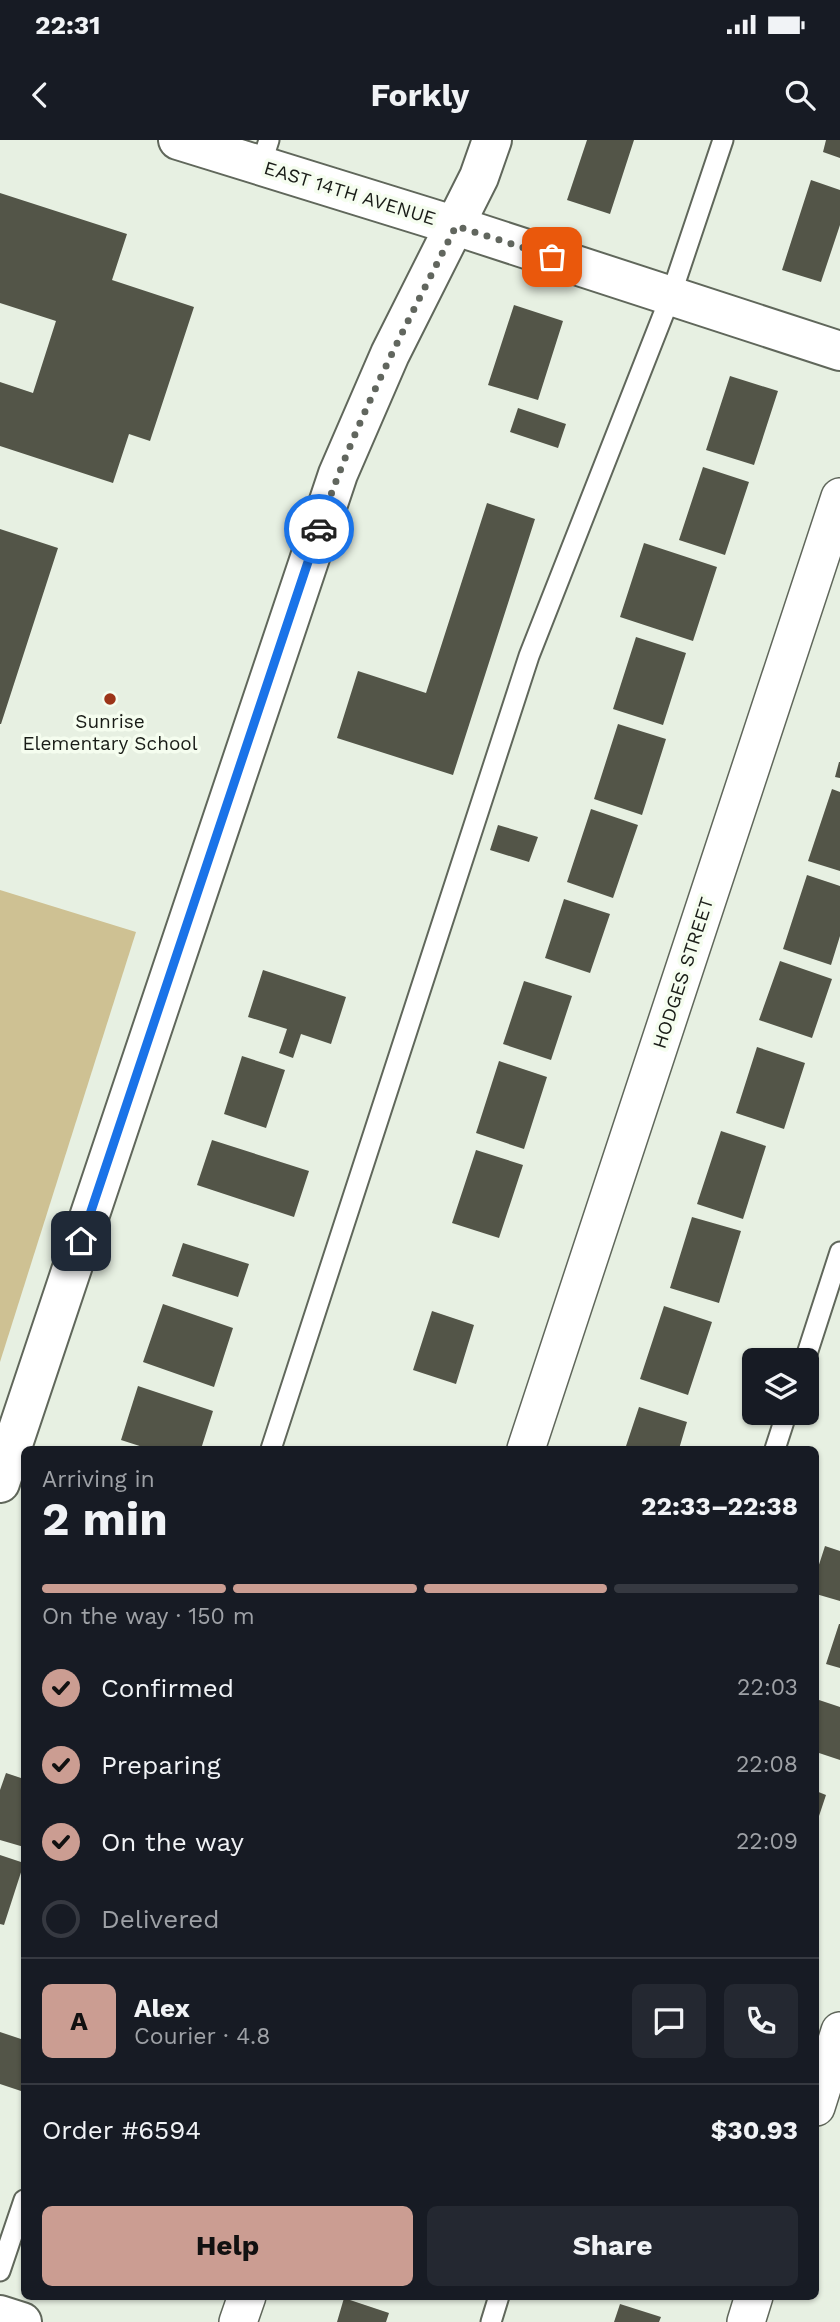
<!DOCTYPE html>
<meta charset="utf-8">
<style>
body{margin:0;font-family:"Work Sans",sans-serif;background:#242831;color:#f1f3f6;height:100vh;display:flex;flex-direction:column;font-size:26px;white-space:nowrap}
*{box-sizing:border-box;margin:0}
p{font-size:23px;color:#9ea1a6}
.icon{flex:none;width:38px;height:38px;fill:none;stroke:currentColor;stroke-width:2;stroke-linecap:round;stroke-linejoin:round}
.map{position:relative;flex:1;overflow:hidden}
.panel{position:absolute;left:21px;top:1306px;width:798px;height:854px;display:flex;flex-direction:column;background:#171b24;border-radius:10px;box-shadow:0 2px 5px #0004}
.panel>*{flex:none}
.buttons{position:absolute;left:742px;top:1208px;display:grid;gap:14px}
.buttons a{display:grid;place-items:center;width:77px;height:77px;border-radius:10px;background:#171b24;box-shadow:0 2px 5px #0004;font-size:35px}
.pin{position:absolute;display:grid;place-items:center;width:60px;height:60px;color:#fff;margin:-30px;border-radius:14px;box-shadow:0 4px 10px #0006}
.courier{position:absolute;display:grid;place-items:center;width:70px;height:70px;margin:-35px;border:5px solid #1a73e8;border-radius:50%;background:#fff;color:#222;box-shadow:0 2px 9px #0007}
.head em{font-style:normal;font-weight:700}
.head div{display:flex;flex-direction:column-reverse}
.head{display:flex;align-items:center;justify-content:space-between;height:119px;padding:0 21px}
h1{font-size:46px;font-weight:700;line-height:52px}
.bar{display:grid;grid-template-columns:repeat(4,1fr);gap:10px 7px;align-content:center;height:84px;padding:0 21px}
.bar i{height:9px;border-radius:5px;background:#363941}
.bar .active{background:#cb9d92}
.bar p{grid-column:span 4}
.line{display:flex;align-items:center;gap:18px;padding:0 21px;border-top:2px solid #363941}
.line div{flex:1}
.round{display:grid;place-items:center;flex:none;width:74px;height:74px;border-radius:10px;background:#242831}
ol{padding:0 21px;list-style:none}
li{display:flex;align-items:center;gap:21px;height:77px}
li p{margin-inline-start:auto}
li .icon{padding:7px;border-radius:50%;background:#cb9d92;color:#111;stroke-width:4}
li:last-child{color:#9ea1a6}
li i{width:38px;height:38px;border:4px solid #363941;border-radius:50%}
.primary-button{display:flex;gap:14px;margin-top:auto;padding:14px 21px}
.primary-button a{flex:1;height:80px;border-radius:10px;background:#cb9d92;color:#111;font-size:28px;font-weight:700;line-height:80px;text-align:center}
.primary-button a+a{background:#242831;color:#f1f3f6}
.status{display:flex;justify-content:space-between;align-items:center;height:49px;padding:0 35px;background:#171b24;direction:ltr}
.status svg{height:19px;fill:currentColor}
header{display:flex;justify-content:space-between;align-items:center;height:91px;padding:0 21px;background:#171b24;font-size:32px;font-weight:700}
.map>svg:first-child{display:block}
</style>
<div class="status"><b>22:31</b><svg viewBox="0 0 49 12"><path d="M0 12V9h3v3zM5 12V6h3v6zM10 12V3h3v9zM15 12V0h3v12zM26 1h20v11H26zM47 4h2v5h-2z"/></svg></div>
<header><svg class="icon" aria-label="back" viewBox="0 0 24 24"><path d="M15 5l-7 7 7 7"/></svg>Forkly<svg class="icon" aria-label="search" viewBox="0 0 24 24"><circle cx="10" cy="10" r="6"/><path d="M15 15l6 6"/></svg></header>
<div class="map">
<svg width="840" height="2182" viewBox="0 0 840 2182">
<rect width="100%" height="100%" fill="#e7f0e2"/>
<!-- green -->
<path fill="#cec193" d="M 0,750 L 136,792 L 0,1222 Z"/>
<!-- building -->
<path fill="#535548" d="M 587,0 L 634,0 L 610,74 L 567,60 Z
M 826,0 L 840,0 L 840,18 L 823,12 Z
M 811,40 L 840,50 L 840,85 L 821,142 L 782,130 Z
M 0,53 L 127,94 L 112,140 L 194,167 L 150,301 L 129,294 L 113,343 L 0,306 L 0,242 L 33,253 L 56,181 L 0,163 Z
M 514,165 L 563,181 L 538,260 L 488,245 Z
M 730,236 L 778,251 L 754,325 L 706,310 Z
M 518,268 L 566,284 L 558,308 L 510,292 Z
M 703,327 L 749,342 L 725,415 L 679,400 Z
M 487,363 L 535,379 L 453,635 L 337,598 L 358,531 L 426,553 Z
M 0,389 L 58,408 L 1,584 L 0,584 Z
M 644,403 L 717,427 L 693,501 L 620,477 Z
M 636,497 L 686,513 L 663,585 L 613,569 Z
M 618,584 L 666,599 L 642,675 L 594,659 Z
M 839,622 L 840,622 L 840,638 L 835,637 Z
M 832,649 L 840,652 L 840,731 L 808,721 Z
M 591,669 L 638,685 L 613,758 L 567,742 Z
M 498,685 L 538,697 L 529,722 L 490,710 Z
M 807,735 L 840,746 L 840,796 L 831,825 L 783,809 Z
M 564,759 L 610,774 L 590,833 L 545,818 Z
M 780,821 L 832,839 L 812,898 L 759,880 Z
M 263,830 L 346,857 L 331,904 L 301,894 L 293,918 L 279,913 L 287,889 L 248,877 Z
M 524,841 L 572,856 L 551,920 L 503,904 Z
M 757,907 L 805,923 L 784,989 L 736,973 Z
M 242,916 L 285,930 L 266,988 L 224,974 Z
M 499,921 L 547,937 L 524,1009 L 476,993 Z
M 721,991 L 766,1006 L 743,1079 L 697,1064 Z
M 212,1000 L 309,1031 L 294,1077 L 197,1045 Z
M 476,1010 L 523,1025 L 499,1098 L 452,1083 Z
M 692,1077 L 741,1091 L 719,1163 L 670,1148 Z
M 183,1103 L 249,1124 L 238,1157 L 172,1136 Z
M 163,1164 L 233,1188 L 214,1247 L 143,1222 Z
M 664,1166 L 712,1182 L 688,1255 L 640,1239 Z
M 432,1171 L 474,1185 L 456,1244 L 413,1230 Z
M 138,1246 L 213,1271 L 201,1309 L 149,1309 L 121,1300 Z
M 639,1267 L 687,1282 L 679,1309 L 625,1309 Z
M 825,1406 L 840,1411 L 840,1461 L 816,1454 L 816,1434 Z
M 839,1484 L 840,1484 L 840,1528 L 826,1524 Z
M 816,1559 L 840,1567 L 840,1620 L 816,1612 Z
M 6,1633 L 24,1639 L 24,1707 L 0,1700 L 0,1650 Z
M 816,1651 L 826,1655 L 816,1685 Z
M 0,1715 L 24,1723 L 4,1785 L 0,1784 Z
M 0,1892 L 24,1900 L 24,1952 L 0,1944 Z
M 344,2158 L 389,2173 L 386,2182 L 337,2182 Z
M 620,2164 L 661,2177 L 659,2182 L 614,2182 Z"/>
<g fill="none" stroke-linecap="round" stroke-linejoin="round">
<!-- lane casing -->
<g stroke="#60675b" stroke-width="23">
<path id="lane" d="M 261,25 L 269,0
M 805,1220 L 840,1112
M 271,1309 L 529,516 L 671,155 L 723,0
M 775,1309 L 787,1272
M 0,2131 L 24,2060
M 491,2182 L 499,2156"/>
</g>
<!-- street casing -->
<g stroke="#60675b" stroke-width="40">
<path id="street" d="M 526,1309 L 840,357
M 816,1967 L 840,1891
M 238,2182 L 247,2156
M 746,2182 L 754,2156"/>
</g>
<!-- secondary casing -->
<g stroke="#60675b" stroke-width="42">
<path id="secondary" d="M 178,0 L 456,86 L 840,211
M 0,1343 L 338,334 L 390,214 L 479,37 L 492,0
M 0,2175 L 22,2182"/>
</g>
<!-- lane -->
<use href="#lane" stroke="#fff" stroke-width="19"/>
<!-- street -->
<use href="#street" stroke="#fff" stroke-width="37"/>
<!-- secondary -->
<use href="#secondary" stroke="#fff" stroke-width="38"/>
</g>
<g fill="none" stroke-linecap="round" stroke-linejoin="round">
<!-- done -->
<path stroke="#61665e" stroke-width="7" stroke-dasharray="0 12.6" d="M 319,389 C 354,283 406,185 456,86 L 552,117"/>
<!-- route -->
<path stroke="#1a73e8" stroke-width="9" d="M 81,1101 L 319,389"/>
</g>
<!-- markers -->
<circle fill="#9c3418" stroke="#f5fdef" stroke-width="2.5" cx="110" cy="559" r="7"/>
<g text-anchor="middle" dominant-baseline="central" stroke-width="7" stroke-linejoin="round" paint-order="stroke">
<!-- street labels -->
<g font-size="19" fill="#191c17" stroke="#f5fdef">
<text transform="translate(350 53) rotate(17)">EAST 14TH AVENUE</text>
<text transform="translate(683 833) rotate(-72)">HODGES STREET</text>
</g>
<!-- poi labels -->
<g font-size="19" fill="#191c17" stroke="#f5fdef">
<text x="110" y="581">Sunrise<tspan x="110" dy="22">Elementary School</tspan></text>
</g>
</g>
</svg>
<div class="buttons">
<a><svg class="icon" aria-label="layers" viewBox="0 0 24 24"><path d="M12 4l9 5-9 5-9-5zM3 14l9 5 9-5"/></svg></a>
</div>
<div class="pin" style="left:552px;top:117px;background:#ea580c"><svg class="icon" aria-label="bag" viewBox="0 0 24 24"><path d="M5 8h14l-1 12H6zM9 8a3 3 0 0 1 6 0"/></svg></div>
<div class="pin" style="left:81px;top:1101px;background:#1f2937"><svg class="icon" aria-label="home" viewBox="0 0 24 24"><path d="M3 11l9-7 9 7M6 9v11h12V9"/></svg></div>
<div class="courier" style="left:319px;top:389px"><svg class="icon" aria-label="car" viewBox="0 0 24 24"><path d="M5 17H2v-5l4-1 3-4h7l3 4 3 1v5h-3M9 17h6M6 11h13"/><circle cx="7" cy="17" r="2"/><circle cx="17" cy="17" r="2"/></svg></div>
<section class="panel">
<div class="head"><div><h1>2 min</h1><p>Arriving in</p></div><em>22:33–22:38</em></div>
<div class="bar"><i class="active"></i><i class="active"></i><i class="active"></i><i></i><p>On the way · 150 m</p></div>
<ol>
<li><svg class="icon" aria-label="check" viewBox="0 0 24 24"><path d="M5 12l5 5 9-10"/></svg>Confirmed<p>22:03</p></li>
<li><svg class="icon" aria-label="check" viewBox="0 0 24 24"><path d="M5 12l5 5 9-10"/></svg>Preparing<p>22:08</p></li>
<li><svg class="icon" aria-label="check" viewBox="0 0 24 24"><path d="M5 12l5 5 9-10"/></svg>On the way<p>22:09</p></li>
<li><i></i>Delivered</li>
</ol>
<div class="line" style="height:126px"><b class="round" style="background:#cb9d92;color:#111">A</b><div><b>Alex</b><p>Courier · 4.8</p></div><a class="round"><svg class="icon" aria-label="chat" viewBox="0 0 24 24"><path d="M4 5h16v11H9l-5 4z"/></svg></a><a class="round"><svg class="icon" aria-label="phone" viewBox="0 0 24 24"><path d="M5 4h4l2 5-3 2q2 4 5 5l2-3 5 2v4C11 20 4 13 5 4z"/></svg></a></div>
<div class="line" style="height:91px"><div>Order #6594</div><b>$30.93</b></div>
<div class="primary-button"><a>Help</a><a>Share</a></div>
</section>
</div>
